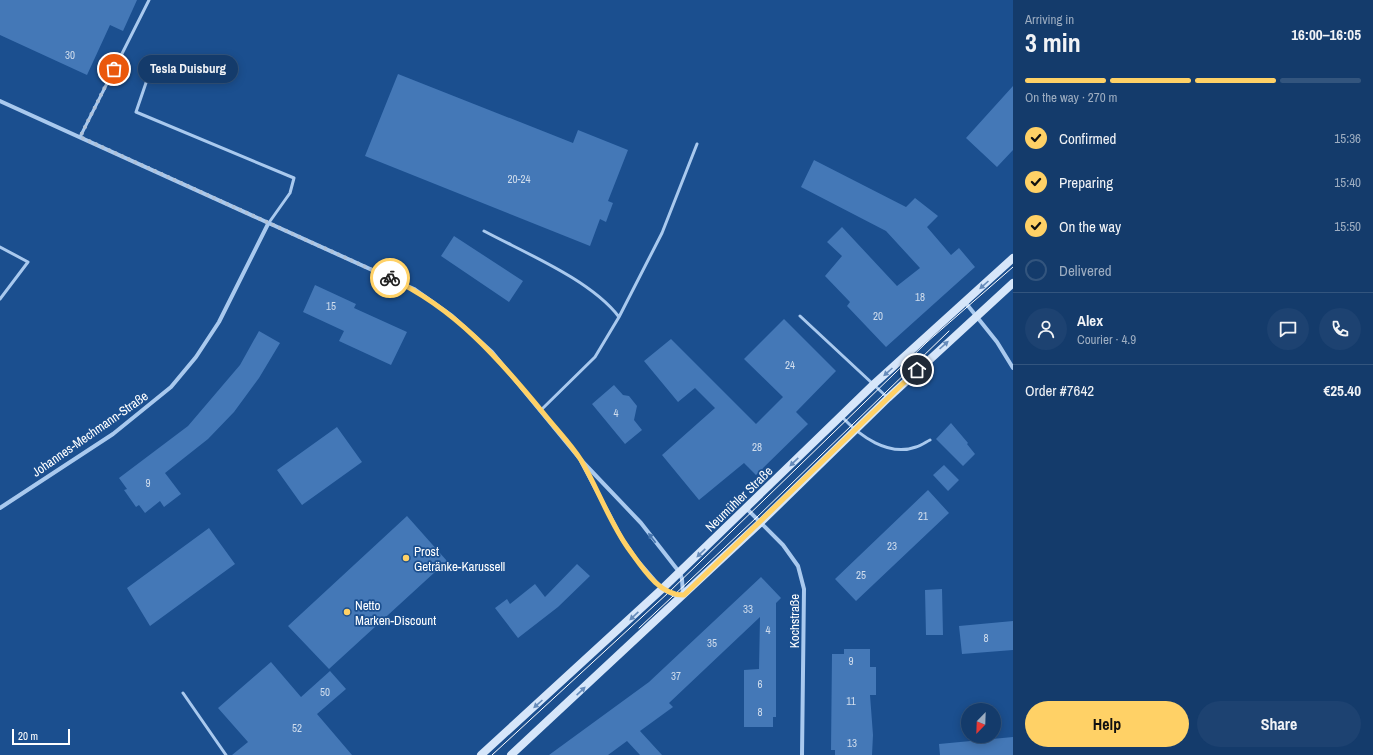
<!DOCTYPE html>
<meta charset="utf-8">
<style>
body{margin:0;font-family:"Archivo Narrow",sans-serif;background:#1d4271;color:#f1f3f6;height:100vh;display:flex;flex-direction:column;font-size:15px;white-space:nowrap}
*{box-sizing:border-box;margin:0}
p{font-size:13px;color:#9dadc1}
.icon{flex:none;width:22px;height:22px;fill:none;stroke:currentColor;stroke-width:2;stroke-linecap:round;stroke-linejoin:round}
.map{position:relative;flex:1;overflow:hidden}
.sheet{display:flex;flex-direction:column;background:#143b6b;width:360px}
.sheet>*{flex:none}
.needle{width:26px;rotate:203deg}
.buttons{position:absolute;left:961px;top:703px;display:grid;gap:8px}
.buttons a{display:grid;place-items:center;width:40px;height:40px;border-radius:50%;background:#143b6b;box-shadow:0 2px 10px #0003,0 0 0 1px #33557e;font-size:20px}
.scale{position:absolute;left:12px;bottom:10px;width:58px;box-sizing:border-box;padding-left:4px;border:2px solid #fff;border-top:0;font-size:11px;line-height:14px;white-space:nowrap;color:#fff;-webkit-text-stroke:3px #1b4f8f;paint-order:stroke}
.pin{position:absolute;display:grid;place-items:center;width:34px;height:34px;color:#fff;margin:-17px;border:2px solid #fff;border-radius:50%;box-shadow:0 1px 4px #0007}
.courier{position:absolute;display:grid;place-items:center;width:40px;height:40px;margin:-20px;border:3px solid #ffd166;border-radius:50%;background:#fff;color:#222;box-shadow:0 1px 5px #0007}
.bubble{position:absolute;height:28px;border-radius:14px;background:#143b6b;box-shadow:0 2px 10px #0003,0 0 0 1px #33557e;font-size:13px;font-weight:700;line-height:28px;text-align:center}
.summary em{font-style:normal;font-weight:700}
.summary div{display:flex;flex-direction:column-reverse}
.summary{display:flex;align-items:center;justify-content:space-between;height:68px;padding:0 12px}
h1{font-size:26px;font-weight:700;line-height:30px}
.bar{display:grid;grid-template-columns:repeat(4,1fr);gap:6px 4px;align-content:center;height:48px;padding:0 12px}
.bar i{height:5px;border-radius:3px;background:#33557e}
.bar .active{background:#ffd166}
.bar p{grid-column:span 4}
.line{display:flex;align-items:center;gap:10px;padding:0 12px;border-top:1px solid #33557e}
.line div{flex:1}
.round{display:grid;place-items:center;flex:none;width:42px;height:42px;border-radius:21px;background:#1d4271}
ol{padding:0 12px;list-style:none}
li{display:flex;align-items:center;gap:12px;height:44px}
li p{margin-inline-start:auto}
li .icon{padding:4px;border-radius:50%;background:#ffd166;color:#111;stroke-width:4}
li:last-child{color:#9dadc1}
li i{width:22px;height:22px;border:2px solid #33557e;border-radius:50%}
.cta{display:flex;gap:8px;margin-top:auto;padding:8px 12px}
.cta a{flex:1;height:46px;border-radius:24px;background:#ffd166;color:#111;font-size:16px;font-weight:700;line-height:46px;text-align:center}
.cta a+a{background:#1d4271;color:#f1f3f6}
main{display:flex;flex:1;min-height:0}
.map>svg:first-child{display:block}
</style>
<main>
<div class="map">
<svg width="1013" height="755" viewBox="0 0 1013 755">
<rect width="100%" height="100%" fill="#1b4f8f"/>
<!-- building -->
<path fill="#4478b7" d="M 0,0 L 137,0 L 123,31 L 110,25 L 87,75 L 0,35 Z
M 398,74 L 573,143 L 578,130 L 628,150 L 608,201 L 613,203 L 606,222 L 600,219 L 590,246 L 365,156 Z
M 1013,86 L 1013,150 L 997,167 L 966,138 Z
M 814,160 L 906,207 L 915,198 L 938,216 L 927,227 L 951,255 L 959,248 L 975,267 L 886,347 L 847,306 L 850,302 L 825,276 L 842,256 L 827,242 L 842,227 L 897,286 L 920,268 L 886,231 L 801,187 Z
M 454,236 L 523,281 L 509,302 L 441,256 Z
M 315,285 L 356,304 L 354,308 L 407,332 L 391,365 L 339,341 L 344,331 L 303,312 Z
M 784,319 L 836,371 L 796,412 L 808,424 L 756,475 L 744,463 L 699,500 L 662,455 L 715,408 L 695,388 L 678,402 L 644,361 L 671,339 L 756,424 L 783,397 L 744,359 Z
M 259,331 L 280,343 L 259,378 L 234,412 L 208,439 L 165,473 L 181,494 L 164,507 L 160,501 L 145,513 L 139,505 L 136,507 L 124,490 L 127,489 L 119,478 L 188,426 L 240,365 Z
M 614,385 L 623,395 L 629,396 L 637,406 L 634,420 L 642,430 L 625,444 L 592,404 Z
M 951,423 L 968,443 L 967,444 L 975,454 L 963,466 L 936,439 Z
M 337,427 L 362,462 L 302,505 L 277,470 Z
M 944,465 L 959,480 L 948,491 L 933,475 Z
M 928,490 L 949,513 L 856,601 L 835,579 Z
M 407,516 L 447,561 L 329,669 L 288,626 Z
M 209,528 L 235,564 L 150,626 L 127,588 Z
M 577,564 L 590,576 L 558,607 L 518,638 L 495,608 L 507,599 L 510,604 L 535,584 L 545,597 Z
M 761,577 L 781,598 L 776,603 L 776,717 L 773,717 L 773,727 L 744,727 L 744,670 L 759,669 L 760,617 L 669,703 L 673,707 L 640,731 L 662,755 L 640,755 L 627,741 L 608,755 L 549,755 L 649,682 Z
M 942,589 L 943,635 L 926,635 L 925,590 Z
M 1013,621 L 1013,650 L 962,654 L 959,626 Z
M 844,649 L 870,649 L 870,667 L 876,667 L 876,695 L 870,695 L 873,735 L 872,755 L 835,755 L 835,750 L 831,750 L 832,654 L 844,654 Z
M 271,662 L 301,697 L 330,671 L 346,689 L 317,714 L 352,755 L 232,755 L 248,742 L 218,708 Z
M 1013,737 L 1013,755 L 940,755 L 939,744 Z"/>
<g fill="none" stroke-linecap="round" stroke-linejoin="round">
<!-- service -->
<path stroke="#a9c9ee" stroke-width="3" d="M 148,77 L 136,112 L 294,178 L 290,193 L 268,224
M 80,137 L 149,0
M 484,231 C 525,253 591,280 619,317
M 0,247 L 28,262 L 0,299
M 800,316 L 888,398
M 541,410 L 595,357 L 619,317 L 662,233 L 697,144
M 842,417 C 860,436 888,457 916,447 C 921,446 926,442 930,440
M 183,693 L 226,755"/>
<!-- minor -->
<path stroke="#a9c9ee" stroke-width="4" d="M 0,101 L 414,289 L 452,316 L 492,352 L 580,459 L 641,523 L 680,573 L 682,579 L 683,595 L 674,595 L 662,589 L 636,559 L 622,539 L 580,459
M 965,302 L 997,342 L 1013,368
M 0,508 L 113,434 L 171,387 L 196,357 L 219,322 L 268,224
M 746,508 L 783,545 L 798,566 L 804,589 L 802,755"/>
<!-- secondary -->
<path stroke="#d6e6fa" stroke-width="8" d="M 481,755 L 662,589 L 874,384 L 1013,258
M 511,755 L 760,523 L 888,398 L 1013,283"/>
<!-- tram -->
<path stroke="#fff" stroke-width="1" d="M 639,628 L 756,518 L 949,331
M 492,755 L 668,593 L 927,342 L 1013,267"/>
</g>
<!-- one-way arrows -->
<defs><path id="oneway-solid" d="M-6-.8H1V-3.2L6.5 0L1 3.2V.8H-6Z"/></defs>
<g fill="#668bba">
<use href="#oneway-solid" transform="translate(984 285) rotate(138)"/>
<use href="#oneway-solid" transform="translate(944 345) rotate(-42)"/>
<use href="#oneway-solid" transform="translate(888 372) rotate(138)"/>
<use href="#oneway-solid" transform="translate(794 462) rotate(136)"/>
<use href="#oneway-solid" transform="translate(701 553) rotate(136)"/>
<use href="#oneway-solid" transform="translate(634 616) rotate(137)"/>
<use href="#oneway-solid" transform="translate(581 691) rotate(-43)"/>
<use href="#oneway-solid" transform="translate(538 704) rotate(138)"/>
</g>
<use fill="#4674ac" href="#oneway-solid" transform="translate(652 538) rotate(-127)"/>
<g fill="none" stroke-linecap="round" stroke-linejoin="round">
<!-- done -->
<path stroke="#afc1d8" stroke-width="4" stroke-dasharray="0 7.2" d="M 114,69 L 80,137 L 390,278"/>
<!-- route -->
<path stroke="#ffd166" stroke-width="5" d="M 390,278 C 455,308 500,360 545,415 C 557,430 571,444 581,460 C 598,489 609,521 628,548 C 642,567 659,596 684,595 L 917,370"/>
</g>
<!-- markers -->
<g fill="#ffd166" stroke="#1b4f8f" stroke-width="1.5">
<circle cx="406" cy="558" r="4"/>
<circle cx="347" cy="612" r="4"/>
</g>
<g text-anchor="middle" dominant-baseline="central" stroke-width="3.5" stroke-linejoin="round" paint-order="stroke">
<!-- number labels -->
<g font-size="11" fill="#d0dded">
<text x="70" y="55">30</text>
<text x="519" y="179">20-24</text>
<text x="920" y="297">18</text>
<text x="331" y="306">15</text>
<text x="878" y="316">20</text>
<text x="790" y="365">24</text>
<text x="616" y="413">4</text>
<text x="757" y="447">28</text>
<text x="148" y="483">9</text>
<text x="923" y="516">21</text>
<text x="892" y="546">23</text>
<text x="861" y="575">25</text>
<text x="748" y="609">33</text>
<text x="768" y="630">4</text>
<text x="986" y="638">8</text>
<text x="712" y="643">35</text>
<text x="851" y="661">9</text>
<text x="676" y="676">37</text>
<text x="760" y="684">6</text>
<text x="325" y="692">50</text>
<text x="851" y="701">11</text>
<text x="760" y="712">8</text>
<text x="297" y="728">52</text>
<text x="852" y="743">13</text>
</g>
<!-- street labels -->
<g font-size="13" fill="#fff" stroke="#1b4f8f">
<text transform="translate(90 434) rotate(-35)">Johannes-Mechmann-Straße</text>
<text transform="translate(739 499) rotate(-44)">Neumühler Straße</text>
<text transform="translate(794 621) rotate(-90)">Kochstraße</text>
</g>
<!-- poi labels -->
<g font-size="13" fill="#fff" stroke="#1b4f8f" text-anchor="start">
<text x="414" y="551">Prost<tspan x="414" dy="15">Getränke-Karussell</tspan></text>
<text x="355" y="605">Netto<tspan x="355" dy="15">Marken-Discount</tspan></text>
</g>
</g>
</svg>
<div class="buttons">
<a><svg class="needle" viewBox="-14 -14 28 28"><path d="M0-13l5 13h-10z" fill="#e53935"/><path d="M0 13l5-13h-10z" fill="#9dadc1"/></svg></a>
</div>
<div class="scale">20 m</div>
<div class="pin" style="left:114px;top:69px;background:#ea580c"><svg class="icon" aria-label="bag" viewBox="0 0 24 24"><path d="M5 8h14l-1 12H6zM9 8a3 3 0 0 1 6 0"/></svg></div>
<div class="pin" style="left:917px;top:370px;background:#1f2937"><svg class="icon" aria-label="home" viewBox="0 0 24 24"><path d="M3 11l9-7 9 7M6 9v11h12V9"/></svg></div>
<div class="courier" style="left:390px;top:278px"><svg class="icon" aria-label="bike" viewBox="0 0 24 24"><circle cx="6" cy="16" r="4"/><circle cx="18" cy="16" r="4"/><path d="M6 16l4-8h5l3 8M10 8l3 8H6M13 5h3"/></svg></div>
<div class="bubble" style="left:138px;top:55px;width:100px">Tesla Duisburg</div>
</div>
<section class="sheet">
<div class="summary"><div><h1>3 min</h1><p>Arriving in</p></div><em>16:00–16:05</em></div>
<div class="bar"><i class="active"></i><i class="active"></i><i class="active"></i><i></i><p>On the way · 270 m</p></div>
<ol>
<li><svg class="icon" aria-label="check" viewBox="0 0 24 24"><path d="M5 12l5 5 9-10"/></svg>Confirmed<p>15:36</p></li>
<li><svg class="icon" aria-label="check" viewBox="0 0 24 24"><path d="M5 12l5 5 9-10"/></svg>Preparing<p>15:40</p></li>
<li><svg class="icon" aria-label="check" viewBox="0 0 24 24"><path d="M5 12l5 5 9-10"/></svg>On the way<p>15:50</p></li>
<li><i></i>Delivered</li>
</ol>
<div class="line" style="height:72px"><a class="round"><svg class="icon" aria-label="person" viewBox="0 0 24 24"><circle cx="12" cy="8" r="4"/><path d="M4 21q1-7 8-7t8 7"/></svg></a><div><b>Alex</b><p>Courier · 4.9</p></div><a class="round"><svg class="icon" aria-label="chat" viewBox="0 0 24 24"><path d="M4 5h16v11H9l-5 4z"/></svg></a><a class="round"><svg class="icon" aria-label="phone" viewBox="0 0 24 24"><path d="M5 4h4l2 5-3 2q2 4 5 5l2-3 5 2v4C11 20 4 13 5 4z"/></svg></a></div>
<div class="line" style="height:52px"><div>Order #7642</div><b>€25.40</b></div>
<div class="cta"><a>Help</a><a>Share</a></div>
</section>
</main>
